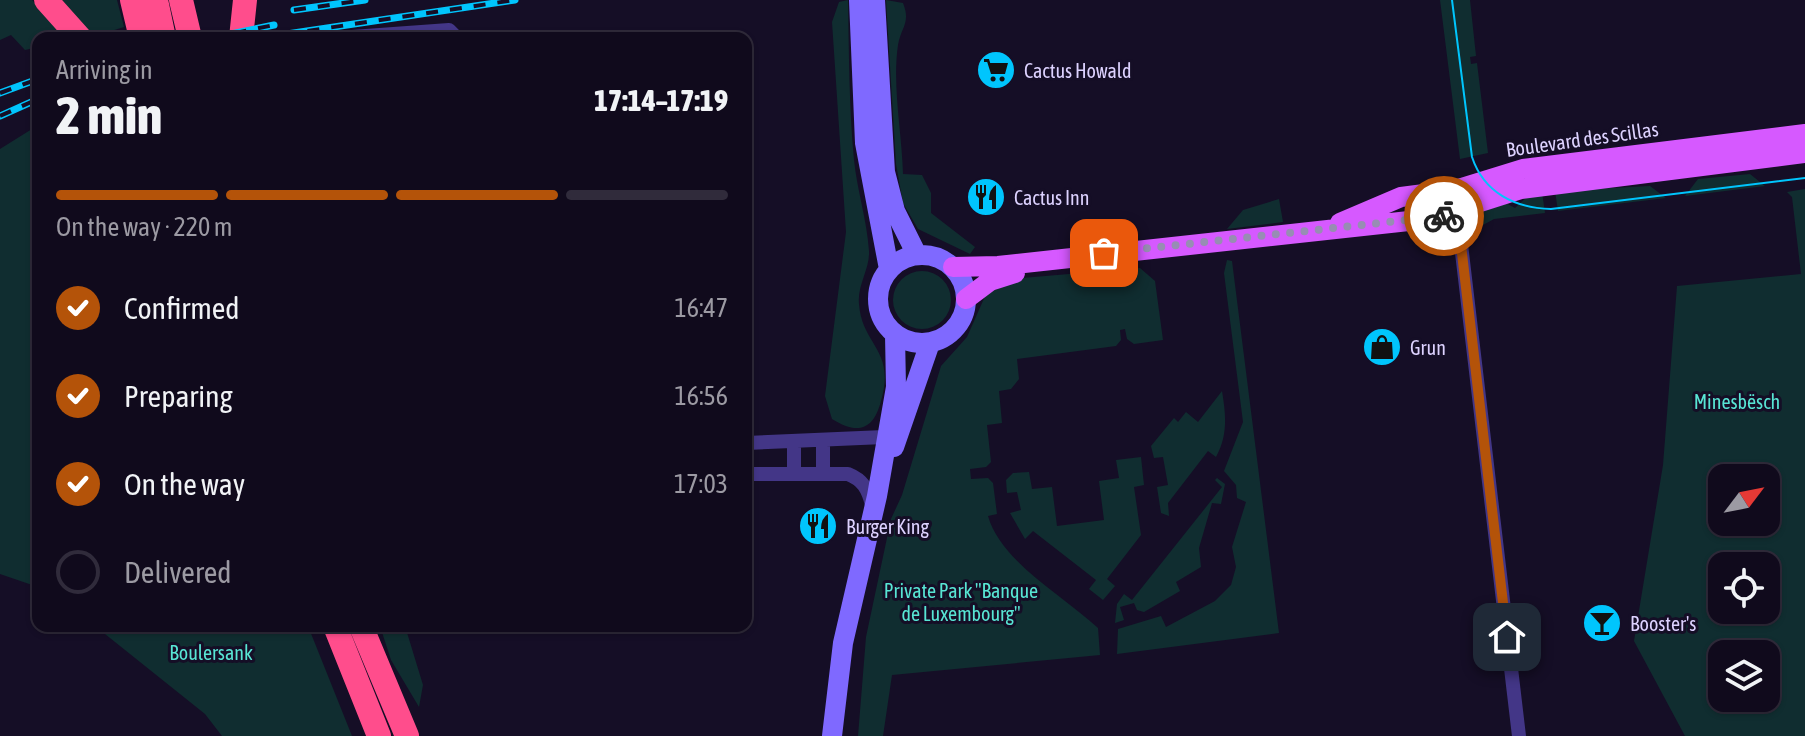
<!DOCTYPE html>
<meta charset="utf-8">
<style>
body{margin:0;font-family:"Asap Condensed",sans-serif;background:#1e1829;color:#f1f3f6;height:100vh;display:flex;flex-direction:column;font-size:30px;white-space:nowrap}
*{box-sizing:border-box;margin:0}
p{font-size:26px;color:#9c9aa3}
.icon{flex:none;width:44px;height:44px;fill:none;stroke:currentColor;stroke-width:2;stroke-linecap:round;stroke-linejoin:round}
.map{position:relative;flex:1;overflow:hidden}
.drawer{position:absolute;left:32px;top:32px;width:720px;height:600px;display:flex;flex-direction:column;background:#100a1c;border-radius:16px;box-shadow:0 2px 6px #0004,0 0 0 2px #302b3b}
.drawer>*{flex:none}
.needle{width:52px;rotate:58deg}
.tools{position:absolute;left:1708px;top:464px;display:grid;gap:16px}
.tools a{display:grid;place-items:center;width:72px;height:72px;border-radius:16px;background:#100a1c;box-shadow:0 2px 6px #0004,0 0 0 2px #302b3b;font-size:40px}
.pin{position:absolute;display:grid;place-items:center;width:68px;height:68px;color:#fff;margin:-34px;border-radius:16px;box-shadow:0 4px 12px #0006}
.courier{position:absolute;display:grid;place-items:center;width:80px;height:80px;margin:-40px;border:6px solid #b45309;border-radius:50%;background:#fff;color:#222;box-shadow:0 2px 10px #0007}
.head em{font-style:normal;font-weight:800}
.head div{display:flex;flex-direction:column-reverse}
.head{display:flex;align-items:center;justify-content:space-between;height:136px;padding:0 24px}
h1{font-size:52px;font-weight:800;line-height:60px}
.bar{display:grid;grid-template-columns:repeat(4,1fr);gap:12px 8px;align-content:center;height:96px;padding:0 24px}
.bar i{height:10px;border-radius:6px;background:#302b3b}
.bar .current{background:#b45309}
.bar p{grid-column:span 4}
ol{padding:0 24px;list-style:none}
li{display:flex;align-items:center;gap:24px;height:88px}
li p{margin-inline-start:auto}
li .icon{padding:8px;border-radius:50%;background:#b45309;color:#fff;stroke-width:4}
li:last-child{color:#9c9aa3}
li i{width:44px;height:44px;border:4px solid #302b3b;border-radius:50%}
.map>svg:first-child{display:block}
</style>
<div class="map">
<svg width="1805" height="736" viewBox="0 0 1805 736">
<rect width="100%" height="100%" fill="#150e26"/>
<!-- green -->
<path fill="#102d30" fill-rule="evenodd" d="M 0,0 L 32,0 L 68,38 L 38,38 L 38,47 L 25,50 L 11,35 L 0,40 Z
M 56,0 L 117,0 L 124,27 L 89,38 Z
M 848,0 C 849,53 849,107 854,160 C 857,190 867,220 869,251 C 870,269 857,285 859,304 C 862,346 896,349 881,401 C 873,432 856,434 832,419 L 825,396 L 846,232 L 832,22 L 839,2 Z
M 886,0 L 903,3 C 911,23 901,27 898,45 C 892,86 902,133 903,174 L 922,175 L 931,193 L 931,213 L 975,247 L 970,254 L 918,229 L 903,203 L 896,164 Z
M 1440,0 L 1470,0 L 1476,56 L 1470,57 L 1471,64 L 1477,63 L 1488,153 L 1460,159 Z
M 32,129 L 38,129 L 38,587 L 0,574 L 0,149 Z
M 1750,174 L 1765,186 L 1685,196 L 1698,179 Z
M 1650,186 L 1666,198 L 1558,211 L 1555,191 Z
M 1805,189 L 1805,736 L 1685,736 L 1634,641 L 1663,465 L 1677,286 L 1801,274 L 1792,197 L 1787,192 ZM 1722,478 L 1766,478 L 1766,522 L 1722,522 ZM 1722,566 L 1766,566 L 1766,610 L 1722,610 ZM 1722,654 L 1766,654 L 1766,698 L 1722,698 Z
M 1542,192 L 1545,213 L 1494,219 L 1474,230 L 1482,212 L 1500,200 L 1515,208 L 1529,195 Z
M 1279,199 L 1283,222 L 1227,229 L 1243,210 Z
M 1227,260 L 1232,261 L 1279,633 L 1117,654 L 1118,629 L 1161,616 L 1166,627 L 1215,601 L 1231,585 L 1236,567 L 1232,547 L 1246,502 L 1237,498 L 1236,485 L 1224,471 L 1243,422 L 1224,273 Z
M 1140,268 L 1155,281 L 1163,340 L 1134,344 L 1127,339 L 1125,329 L 1120,330 L 1121,340 L 1116,346 L 1017,359 L 1019,379 L 1011,389 L 999,391 L 1002,423 L 987,425 L 991,462 L 986,467 L 970,469 L 971,479 L 988,478 L 993,483 L 997,514 L 988,516 C 1001,562 1064,596 1098,628 L 1100,655 L 892,675 L 883,736 L 858,736 L 866,637 L 891,519 L 902,495 L 941,366 L 967,337 L 986,294 L 1022,278 Z
M893 300a29 29 0 1 1 58 0a29 29 0 1 1-58 0Z
M 1222,391 C 1226,415 1228,435 1216,457 L 1208,451 L 1168,503 L 1169,516 L 1161,513 L 1157,487 L 1168,485 L 1163,457 L 1154,458 L 1151,446 L 1174,418 L 1178,422 L 1186,412 L 1198,422 Z
M 1141,457 L 1144,485 L 1134,487 L 1141,535 L 1107,579 L 1115,586 L 1103,600 L 1089,589 L 1096,580 L 1033,531 L 1025,539 L 1010,513 L 1021,510 L 1017,492 L 1007,493 L 1006,480 L 1013,473 L 1029,472 L 1032,489 L 1052,487 L 1057,526 L 1104,520 L 1099,481 L 1119,478 L 1116,460 Z
M 1217,478 L 1225,484 L 1221,504 L 1212,503 L 1199,548 L 1201,567 L 1176,582 L 1180,591 L 1144,612 L 1137,610 L 1134,603 L 1120,607 L 1124,620 L 1115,623 L 1117,604 L 1124,594 L 1132,600 L 1222,487 L 1215,480 Z
M 95,626 L 308,626 L 352,736 L 222,736 L 205,714 Z
M 380,626 L 405,626 L 423,685 L 419,707 L 391,660 Z"/>
<g fill="none" stroke-linecap="round" stroke-linejoin="round">
<!-- street -->
<path stroke="#433687" stroke-width="14" d="M 338,38 L 449,30 L 457,38
M 1456,202 L 1519,736
M 746,443 L 884,437
M 794,473 L 794,442
M 823,473 L 823,442
M 746,474 L 848,474 C 863,480 868,489 872,505"/>
<!-- secondary -->
<path stroke="#7f69ff" stroke-width="20" d="M 859,0 L 865,143 L 889,269
M 875,0 L 885,172 L 895,211 L 917,255
M878 299a44 44 0 1 1 88 0a44 44 0 1 1-88 0Z
M 894,447 L 930,343
M 832,736 L 843,643 L 877,496 L 896,387 L 895,335"/>
<!-- primary -->
<path stroke="#d659ff" stroke-width="20" d="M 1340,223 L 1401,197 L 1455,190 L 1523,169 L 1805,134
M 953,267 L 998,266 L 1427,219 L 1521,189 L 1805,153
M 966,299 L 990,281 L 1015,273"/>
<!-- highway -->
<path stroke="#ff4d8c" stroke-width="24" d="M 46,0 L 80,38
M 132,0 L 141,38
M 156,0 L 164,38
M 181,0 L 190,38
M 241,38 L 245,0
M 335,626 L 379,736
M 361,626 L 407,736"/>
<!-- tram -->
<path stroke="#00c5fd" stroke-width="2" d="M 1452,0 L 1472,157 C 1484,193 1515,208 1551,209 L 1805,178"/>
<!-- rail casing -->
<g stroke="#00c5fd" stroke-width="7">
<path id="rail" d="M 294,10 L 365,0
M 211,38 L 274,25
M 260,38 L 515,0
M 0,93 L 38,79
M 0,116 L 38,99"/>
</g>
<!-- rail -->
<use href="#rail" stroke="#150e26" stroke-width="4" stroke-dasharray="12" stroke-linecap="butt"/>
</g>
<g fill="none" stroke-linecap="round" stroke-linejoin="round">
<!-- done -->
<path stroke="#978db3" stroke-width="8" stroke-dasharray="0 14.4" d="M 1104,253 L 1444,216"/>
<!-- route -->
<path stroke="#b45309" stroke-width="10" d="M 1444,216 L 1457,211 L 1507,637"/>
</g>
<!-- icons -->
<defs>
<g id="supermarket-disc" transform="scale(2)"><circle r="9.5" fill="#00c5fd" stroke="#150e26"/><path d="M-6-5.5h2.5l.6 2H6L4.5 2H-2.5L-4.4-4H-6ZM-1.5 3.2a1.3 1.3 0 1 0 .1 0ZM3 3.2a1.3 1.3 0 1 0 .1 0Z" fill="#111"/></g>
<g id="restaurant-disc" transform="scale(2)"><circle r="9.5" fill="#00c5fd" stroke="#150e26"/><path d="M-5-6h1v4h1v-4h1v4h1v-4h1v5L-1.5 .5V6h-2V.5L-5-1ZM5-6V6H3V1.5H1.5Q1.5-4 5-6Z" fill="#111"/></g>
<g id="shop-disc" transform="scale(2)"><circle r="9.5" fill="#00c5fd" stroke="#150e26"/><path d="M-5-2.5h2.3a2.7 3.5 0 0 1 5.4 0H5L5.5 6h-11ZM-1.5-2.5h3a1.5 2.3 0 0 0-3 0Z" fill="#111"/></g>
<g id="bar-disc" transform="scale(2)"><circle r="9.5" fill="#00c5fd" stroke="#150e26"/><path d="M-6-5H6L.8 .8V4.5H3.5V6h-7V4.5H-.8V.8Z" fill="#111"/></g>
</defs>
<g fill-rule="evenodd">
<use href="#supermarket-disc" x="996" y="70"/>
<use href="#restaurant-disc" x="986" y="197"/>
<use href="#shop-disc" x="1382" y="347"/>
<use href="#restaurant-disc" x="818" y="526"/>
<use href="#bar-disc" x="1602" y="623"/>
</g>
<g text-anchor="middle" dominant-baseline="central" stroke-width="6" stroke-linejoin="round" paint-order="stroke">
<!-- poi labels -->
<g font-size="20" fill="#ddd2ff" stroke="#150e26" text-anchor="start">
<text x="1024" y="70">Cactus Howald</text>
<text x="1014" y="197">Cactus Inn</text>
<text x="1410" y="347">Grun</text>
<text x="846" y="526">Burger King</text>
<text x="1630" y="623">Booster's</text>
</g>
<!-- street labels -->
<g font-size="20" fill="#ddd2ff" stroke="#150e26">
<text transform="translate(1582 139) rotate(-8)">Boulevard des Scillas</text>
</g>
<!-- park labels -->
<g font-size="20" fill="#58e5d4" stroke="#150e26">
<text x="1737" y="401">Minesbësch</text>
<text x="961" y="590">Private Park "Banque<tspan x="961" dy="23">de Luxembourg"</tspan></text>
<text x="211" y="652">Boulersank</text>
</g>
</g>
</svg>
<div class="tools">
<a><svg class="needle" viewBox="-14 -14 28 28"><path d="M0-13l5 13h-10z" fill="#e53935"/><path d="M0 13l5-13h-10z" fill="#9c9aa3"/></svg></a>
<a><svg class="icon" aria-label="locate" viewBox="0 0 24 24"><circle cx="12" cy="12" r="6"/><path d="M12 2v4M12 18v4M2 12h4M18 12h4"/></svg></a>
<a><svg class="icon" aria-label="layers" viewBox="0 0 24 24"><path d="M12 4l9 5-9 5-9-5zM3 14l9 5 9-5"/></svg></a>
</div>
<div class="pin" style="left:1104px;top:253px;background:#ea580c"><svg class="icon" aria-label="bag" viewBox="0 0 24 24"><path d="M5 8h14l-1 12H6zM9 8a3 3 0 0 1 6 0"/></svg></div>
<div class="pin" style="left:1507px;top:637px;background:#1f2937"><svg class="icon" aria-label="home" viewBox="0 0 24 24"><path d="M3 11l9-7 9 7M6 9v11h12V9"/></svg></div>
<div class="courier" style="left:1444px;top:216px"><svg class="icon" aria-label="bike" viewBox="0 0 24 24"><circle cx="6" cy="16" r="4"/><circle cx="18" cy="16" r="4"/><path d="M6 16l4-8h5l3 8M10 8l3 8H6M13 5h3"/></svg></div>
<section class="drawer">
<div class="head"><div><h1>2 min</h1><p>Arriving in</p></div><em>17:14–17:19</em></div>
<div class="bar"><i class="current"></i><i class="current"></i><i class="current"></i><i></i><p>On the way · 220 m</p></div>
<ol>
<li><svg class="icon" aria-label="check" viewBox="0 0 24 24"><path d="M5 12l5 5 9-10"/></svg>Confirmed<p>16:47</p></li>
<li><svg class="icon" aria-label="check" viewBox="0 0 24 24"><path d="M5 12l5 5 9-10"/></svg>Preparing<p>16:56</p></li>
<li><svg class="icon" aria-label="check" viewBox="0 0 24 24"><path d="M5 12l5 5 9-10"/></svg>On the way<p>17:03</p></li>
<li><i></i>Delivered</li>
</ol>
</section>
</div>
